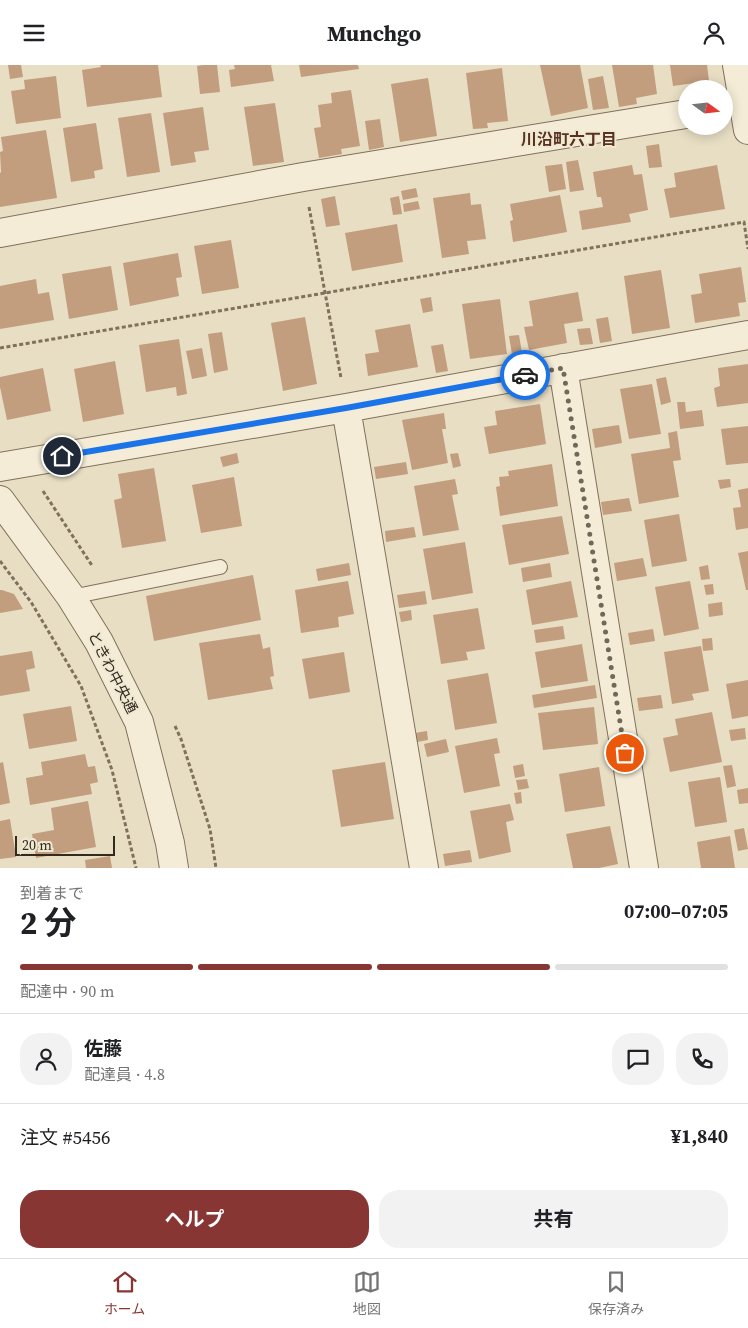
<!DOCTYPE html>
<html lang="ja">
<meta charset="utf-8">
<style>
body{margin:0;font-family:"Source Serif 4","Noto Sans JP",serif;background:#f2f2f2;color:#202124;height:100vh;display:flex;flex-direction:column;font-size:19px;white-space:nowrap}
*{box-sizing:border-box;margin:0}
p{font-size:16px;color:#757577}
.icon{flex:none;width:28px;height:28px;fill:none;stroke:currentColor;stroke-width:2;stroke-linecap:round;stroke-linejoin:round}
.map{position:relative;height:803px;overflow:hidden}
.side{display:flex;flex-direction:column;background:#fff;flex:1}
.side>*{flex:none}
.needle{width:32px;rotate:105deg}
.fabs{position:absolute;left:678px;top:15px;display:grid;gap:10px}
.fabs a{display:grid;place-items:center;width:55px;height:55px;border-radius:50%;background:#fff;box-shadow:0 2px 12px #0003;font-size:25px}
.scale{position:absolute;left:15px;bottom:12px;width:100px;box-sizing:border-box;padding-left:5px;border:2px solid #32291f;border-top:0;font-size:14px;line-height:18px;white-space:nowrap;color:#32291f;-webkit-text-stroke:4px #f0e9d2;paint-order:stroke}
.pin{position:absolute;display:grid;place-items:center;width:42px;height:42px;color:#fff;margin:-21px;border:2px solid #fff;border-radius:50%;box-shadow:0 1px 5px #0007}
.courier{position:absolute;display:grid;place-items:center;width:50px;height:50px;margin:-25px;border:4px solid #1a73e8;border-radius:50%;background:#fff;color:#222;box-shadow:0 1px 6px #0007}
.summary em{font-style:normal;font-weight:700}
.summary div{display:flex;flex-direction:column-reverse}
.summary{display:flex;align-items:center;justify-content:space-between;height:85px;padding:0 20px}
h1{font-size:32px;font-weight:700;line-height:38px}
.bar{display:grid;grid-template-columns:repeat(4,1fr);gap:8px 5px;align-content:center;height:60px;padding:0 20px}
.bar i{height:6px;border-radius:4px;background:#e0e0e0}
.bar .on{background:#883634}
.bar p{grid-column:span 4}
.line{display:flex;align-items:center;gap:12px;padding:0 20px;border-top:1px solid #e0e0e0}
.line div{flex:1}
.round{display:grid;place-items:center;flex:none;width:52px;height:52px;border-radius:20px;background:#f2f2f2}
.cta{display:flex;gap:10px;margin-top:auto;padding:10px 20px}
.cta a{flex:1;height:58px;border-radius:20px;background:#883634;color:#fff;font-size:20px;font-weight:700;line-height:58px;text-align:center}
.cta a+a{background:#f2f2f2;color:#202124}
header{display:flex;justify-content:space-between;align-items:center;height:65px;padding:0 20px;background:#fff;font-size:22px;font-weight:700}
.menu{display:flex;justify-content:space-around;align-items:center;height:70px;border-top:1px solid #e0e0e0;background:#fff;font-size:14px;color:#757577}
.menu a{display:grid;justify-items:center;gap:2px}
.menu .on{color:#883634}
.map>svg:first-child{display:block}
</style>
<header><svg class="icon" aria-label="menu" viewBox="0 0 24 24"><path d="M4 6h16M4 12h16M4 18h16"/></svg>Munchgo<svg class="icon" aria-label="person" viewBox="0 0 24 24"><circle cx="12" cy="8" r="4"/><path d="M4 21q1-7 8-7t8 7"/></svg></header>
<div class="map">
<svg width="748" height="803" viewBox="0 0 748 803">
<rect width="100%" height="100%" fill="#e8dec4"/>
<!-- building -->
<path fill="#c29d7e" d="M 8,0 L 21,0 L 23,12 L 10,14 Z
M 100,0 L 158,0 L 162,32 L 87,42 L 82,5 L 101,2 Z
M 203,0 L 217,0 L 220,27 L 200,29 L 197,1 Z
M 234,0 L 271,0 L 274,16 L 231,22 L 229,5 L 235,4 Z
M 299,0 L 358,0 L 359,4 L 301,12 Z
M 540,0 L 580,0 L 588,43 L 551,51 Z
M 612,0 L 653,0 L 657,29 L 636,33 L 637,39 L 619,42 Z
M 670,0 L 707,0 L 709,16 L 673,21 Z
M 502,3 L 508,56 L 487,58 L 488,63 L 473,64 L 466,8 Z
M 56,11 L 61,53 L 16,59 L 11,26 L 25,24 L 24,15 Z
M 603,11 L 609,43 L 593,45 L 588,14 Z
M 428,13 L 437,71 L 400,77 L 391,19 Z
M 351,25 L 360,81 L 341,84 L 342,89 L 319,93 L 314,63 L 321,62 L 318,40 L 332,38 L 331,28 Z
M 275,38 L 284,97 L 253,101 L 244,42 Z
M 203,42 L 209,85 L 194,87 L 196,97 L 171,101 L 163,48 Z
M 151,48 L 160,107 L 127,112 L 118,53 Z
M 380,54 L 384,82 L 369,85 L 365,56 Z
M 96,58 L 103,104 L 94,106 L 95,113 L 71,117 L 63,63 Z
M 46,65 L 57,133 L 0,142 L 0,108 L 1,107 L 0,87 L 3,86 L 1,72 Z
M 659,79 L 662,102 L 649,103 L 646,81 Z
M 578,95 L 584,125 L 570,127 L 566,97 Z
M 562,99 L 566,124 L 549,127 L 545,101 Z
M 632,100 L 634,110 L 642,109 L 648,145 L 629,149 L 631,157 L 582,165 L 579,146 L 603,142 L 601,132 L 597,132 L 593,107 Z
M 717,100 L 725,144 L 670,153 L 664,124 L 676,122 L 674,108 Z
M 416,123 L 418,132 L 403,135 L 401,126 Z
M 470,128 L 471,140 L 481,139 L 486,174 L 467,176 L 469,189 L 442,193 L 433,133 Z
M 560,130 L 567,167 L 513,177 L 510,156 L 513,155 L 510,139 Z
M 335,131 L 340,160 L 326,162 L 321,134 Z
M 399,131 L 402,149 L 393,150 L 390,133 Z
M 418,136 L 420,144 L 404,147 L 403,139 Z
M 397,159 L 403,197 L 352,206 L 345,168 Z
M 231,175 L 239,223 L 202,229 L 194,181 Z
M 178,188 L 182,212 L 176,213 L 179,231 L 130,241 L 123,198 Z
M 111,201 L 118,245 L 69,254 L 62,209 Z
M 741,202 L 746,237 L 738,238 L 740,251 L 695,258 L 691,230 L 702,228 L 699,209 Z
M 661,205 L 670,263 L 632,269 L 624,211 Z
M 36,214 L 38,229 L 49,227 L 54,255 L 0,264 L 0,221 Z
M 578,227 L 583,256 L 564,259 L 567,278 L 529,285 L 524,262 L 533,261 L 529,236 Z
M 431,232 L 433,246 L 423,248 L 420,234 Z
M 500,234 L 507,289 L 470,294 L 462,239 Z
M 305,252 L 317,319 L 283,326 L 271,258 Z
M 608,252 L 612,276 L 600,278 L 596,254 Z
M 410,259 L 418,302 L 368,311 L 365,289 L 379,287 L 375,265 Z
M 590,263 L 593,279 L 580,280 L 577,264 Z
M 222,267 L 228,305 L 214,308 L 208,269 Z
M 519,270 L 522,288 L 530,286 L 532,293 L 513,296 L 509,271 Z
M 179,274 L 187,329 L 177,331 L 176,322 L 146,327 L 139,280 Z
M 443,279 L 448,306 L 436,308 L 431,281 Z
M 202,283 L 207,311 L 192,314 L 186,286 Z
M 115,296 L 124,349 L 83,357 L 74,304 Z
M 748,299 L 748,338 L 717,342 L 714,323 L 720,321 L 718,303 Z
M 43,303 L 51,346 L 7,355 L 0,322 L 0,312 Z
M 666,312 L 671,337 L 661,340 L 656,314 Z
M 652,319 L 661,369 L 629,374 L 620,324 Z
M 677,337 L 685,337 L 686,347 L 702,345 L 704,361 L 680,364 Z
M 540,339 L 546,379 L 489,389 L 484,362 L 497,360 L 495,346 Z
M 444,348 L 446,364 L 442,364 L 448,398 L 412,405 L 402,355 Z
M 619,360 L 622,378 L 595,383 L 592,364 Z
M 748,361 L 748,398 L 726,400 L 721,364 Z
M 677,366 L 681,395 L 673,396 L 679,432 L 639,439 L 631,389 L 670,383 L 668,368 Z
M 237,388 L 239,398 L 223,402 L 220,392 Z
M 458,388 L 461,401 L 453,403 L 450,389 Z
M 406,397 L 408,409 L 376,414 L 374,402 Z
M 552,399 L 558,441 L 500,451 L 496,422 L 500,421 L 499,412 L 509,411 L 508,406 Z
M 154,403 L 166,476 L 122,483 L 114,435 L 122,433 L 118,409 Z
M 234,412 L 242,461 L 201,468 L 192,420 Z
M 455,414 L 458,429 L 452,430 L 459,465 L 423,471 L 414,421 Z
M 730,414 L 731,422 L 720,424 L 718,415 Z
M 748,423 L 748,463 L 736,465 L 733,443 L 741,442 L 738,425 Z
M 629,433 L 632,446 L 603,450 L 601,437 Z
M 679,449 L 687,496 L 652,502 L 644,455 Z
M 562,451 L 569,489 L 509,500 L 502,460 Z
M 414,462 L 416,472 L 386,477 L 385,466 Z
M 465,477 L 473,528 L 432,535 L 423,484 Z
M 748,486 L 748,525 L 746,525 L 738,488 Z
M 643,493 L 647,511 L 617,516 L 614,498 Z
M 349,498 L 351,510 L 318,516 L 316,504 Z
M 550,498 L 552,512 L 523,517 L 521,503 Z
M 708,500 L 710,514 L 701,515 L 699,502 Z
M 253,510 L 261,555 L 154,576 L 146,531 Z
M 348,516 L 354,549 L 338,552 L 339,562 L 301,568 L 295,525 Z
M 571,516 L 578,552 L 532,560 L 526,525 Z
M 690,516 L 699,564 L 664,571 L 655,522 Z
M 713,519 L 714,529 L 706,530 L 704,520 Z
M 0,525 L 2,525 L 14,529 L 23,544 L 0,548 Z
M 425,526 L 427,539 L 399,543 L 397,530 Z
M 722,537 L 723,550 L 709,552 L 708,539 Z
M 478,543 L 485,584 L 466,587 L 468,595 L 441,599 L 433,550 Z
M 411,545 L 412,555 L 401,557 L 399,547 Z
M 563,561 L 565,574 L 536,578 L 534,565 Z
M 653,564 L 655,576 L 630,580 L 628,568 Z
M 260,569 L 263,584 L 270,582 L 274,611 L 270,612 L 273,624 L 208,635 L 199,578 Z
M 712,573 L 713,585 L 703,586 L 702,574 Z
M 582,579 L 588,616 L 541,623 L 535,587 Z
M 701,581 L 709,626 L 692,629 L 694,635 L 672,639 L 664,587 Z
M 32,586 L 35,603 L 26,605 L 30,626 L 0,631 L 0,591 Z
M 344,587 L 350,627 L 309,634 L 302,594 Z
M 488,608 L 497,658 L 455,665 L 447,615 Z
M 748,615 L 748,651 L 732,654 L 726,619 Z
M 595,620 L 597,633 L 534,643 L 532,630 Z
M 661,630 L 663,643 L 639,646 L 637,633 Z
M 71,641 L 77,676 L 29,684 L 23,649 Z
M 594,642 L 598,679 L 543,685 L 538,648 Z
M 712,647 L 722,697 L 670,707 L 663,673 L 678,670 L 675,654 Z
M 745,663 L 746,674 L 731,676 L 729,665 Z
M 427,666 L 428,675 L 417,677 L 415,668 Z
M 497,673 L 500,688 L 494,689 L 500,721 L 464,728 L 455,681 Z
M 446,674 L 449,687 L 427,692 L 424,679 Z
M 85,689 L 88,702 L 95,701 L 98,717 L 90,719 L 92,729 L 30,740 L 26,713 L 43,710 L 41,697 Z
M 3,697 L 10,738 L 0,740 L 0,698 Z
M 385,697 L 394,754 L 341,762 L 332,705 Z
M 523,699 L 525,711 L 515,713 L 513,701 Z
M 732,700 L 736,721 L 727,723 L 723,701 Z
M 599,702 L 605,741 L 565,747 L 559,709 Z
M 720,712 L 727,757 L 695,762 L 688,717 Z
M 527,714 L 529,723 L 518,725 L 516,715 Z
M 748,723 L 748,738 L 739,739 L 737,725 Z
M 521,727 L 522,738 L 516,739 L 514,728 Z
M 88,736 L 96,782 L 36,793 L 32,769 L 54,765 L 51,743 Z
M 510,739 L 514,755 L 506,757 L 511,787 L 479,794 L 470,746 Z
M 10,754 L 16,792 L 0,794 L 0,756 Z
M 610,761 L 618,799 L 599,803 L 573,803 L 566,769 Z
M 744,763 L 748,784 L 738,786 L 734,765 Z
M 730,771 L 735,803 L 701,803 L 697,777 Z
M 470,785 L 472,797 L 445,801 L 443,789 Z
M 110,791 L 112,803 L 86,803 L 85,795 Z"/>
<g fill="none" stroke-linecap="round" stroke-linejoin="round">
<!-- service casing -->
<g stroke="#80715c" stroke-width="16">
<path id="service" d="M 71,532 L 220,502"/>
</g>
<!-- minor casing -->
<g stroke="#80715c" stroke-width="30">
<path id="minor" d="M 737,0 L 748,65
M 0,168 L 303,112 L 686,49
M 563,303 L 644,803
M 346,343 L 424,803
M 0,402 L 346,343 L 748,270"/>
</g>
<!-- tertiary casing -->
<g stroke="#80715c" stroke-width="30">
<path id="tertiary" d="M 0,435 L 71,532 L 99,577 L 139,657 L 170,778 L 174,803"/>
</g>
<!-- path -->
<path stroke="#80715c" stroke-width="3" stroke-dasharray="4 2.5" stroke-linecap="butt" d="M 309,142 L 341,313
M 0,283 L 744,157 L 748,184
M 43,426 L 93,502
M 0,496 L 31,537 L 81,621 L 112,705 L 136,803
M 175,661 L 181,674 L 210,764 L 216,803"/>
<!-- service -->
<use href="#service" stroke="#f4ecd6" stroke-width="14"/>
<!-- minor -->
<use href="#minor" stroke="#f4ecd6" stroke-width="28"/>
<!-- tertiary -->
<use href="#tertiary" stroke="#f4ecd6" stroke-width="28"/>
</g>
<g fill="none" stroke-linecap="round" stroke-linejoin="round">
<!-- done -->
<path stroke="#726859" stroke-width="5" stroke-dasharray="0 9" d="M 525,310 L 563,303 L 625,688"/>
<!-- route -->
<path stroke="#1a73e8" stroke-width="6" d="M 62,391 L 346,343 L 525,310"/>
</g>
<g text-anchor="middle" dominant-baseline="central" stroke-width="4" stroke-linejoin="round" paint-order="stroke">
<!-- street labels -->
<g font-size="15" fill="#32291f" stroke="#f0e9d2">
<text transform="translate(113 607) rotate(63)">ときわ中央通</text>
</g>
<!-- neighbourhood labels -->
<g font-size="16" font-weight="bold" fill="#593123" stroke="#f0e9d2">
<text x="569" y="74">川沿町六丁目</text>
</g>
</g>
</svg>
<div class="fabs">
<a><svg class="needle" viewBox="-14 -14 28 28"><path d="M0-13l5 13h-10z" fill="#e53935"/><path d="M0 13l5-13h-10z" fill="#757577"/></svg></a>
</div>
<div class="scale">20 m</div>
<div class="pin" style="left:625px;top:688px;background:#ea580c"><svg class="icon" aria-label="bag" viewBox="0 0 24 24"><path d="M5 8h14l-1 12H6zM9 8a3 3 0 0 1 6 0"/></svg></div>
<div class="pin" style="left:62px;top:391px;background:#1f2937"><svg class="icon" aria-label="home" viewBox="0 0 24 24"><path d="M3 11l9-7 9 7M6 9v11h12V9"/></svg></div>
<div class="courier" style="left:525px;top:310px"><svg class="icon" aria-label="car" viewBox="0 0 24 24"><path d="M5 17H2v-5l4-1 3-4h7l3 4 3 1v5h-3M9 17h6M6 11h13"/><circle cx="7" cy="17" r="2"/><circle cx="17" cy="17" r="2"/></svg></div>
</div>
<section class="side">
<div class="summary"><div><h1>2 分</h1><p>到着まで</p></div><em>07:00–07:05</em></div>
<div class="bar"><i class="on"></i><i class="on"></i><i class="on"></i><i></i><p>配達中 · 90 m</p></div>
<div class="line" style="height:90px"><a class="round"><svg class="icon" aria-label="person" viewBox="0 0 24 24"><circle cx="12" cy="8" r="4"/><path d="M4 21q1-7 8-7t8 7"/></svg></a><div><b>佐藤</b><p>配達員 · 4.8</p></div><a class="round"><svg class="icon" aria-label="chat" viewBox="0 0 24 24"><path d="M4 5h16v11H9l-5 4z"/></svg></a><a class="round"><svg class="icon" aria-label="phone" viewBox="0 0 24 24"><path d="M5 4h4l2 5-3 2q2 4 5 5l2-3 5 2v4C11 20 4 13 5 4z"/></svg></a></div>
<div class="line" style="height:65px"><div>注文 #5456</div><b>¥1,840</b></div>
<div class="cta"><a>ヘルプ</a><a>共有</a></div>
</section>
<nav class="menu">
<a class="on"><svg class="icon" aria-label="home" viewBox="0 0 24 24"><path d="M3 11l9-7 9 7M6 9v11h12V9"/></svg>ホーム</a>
<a><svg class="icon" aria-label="map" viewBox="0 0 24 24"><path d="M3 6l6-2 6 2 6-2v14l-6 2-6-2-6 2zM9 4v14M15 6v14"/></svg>地図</a>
<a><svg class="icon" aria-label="saved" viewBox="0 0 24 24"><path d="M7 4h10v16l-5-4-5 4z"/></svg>保存済み</a>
</nav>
